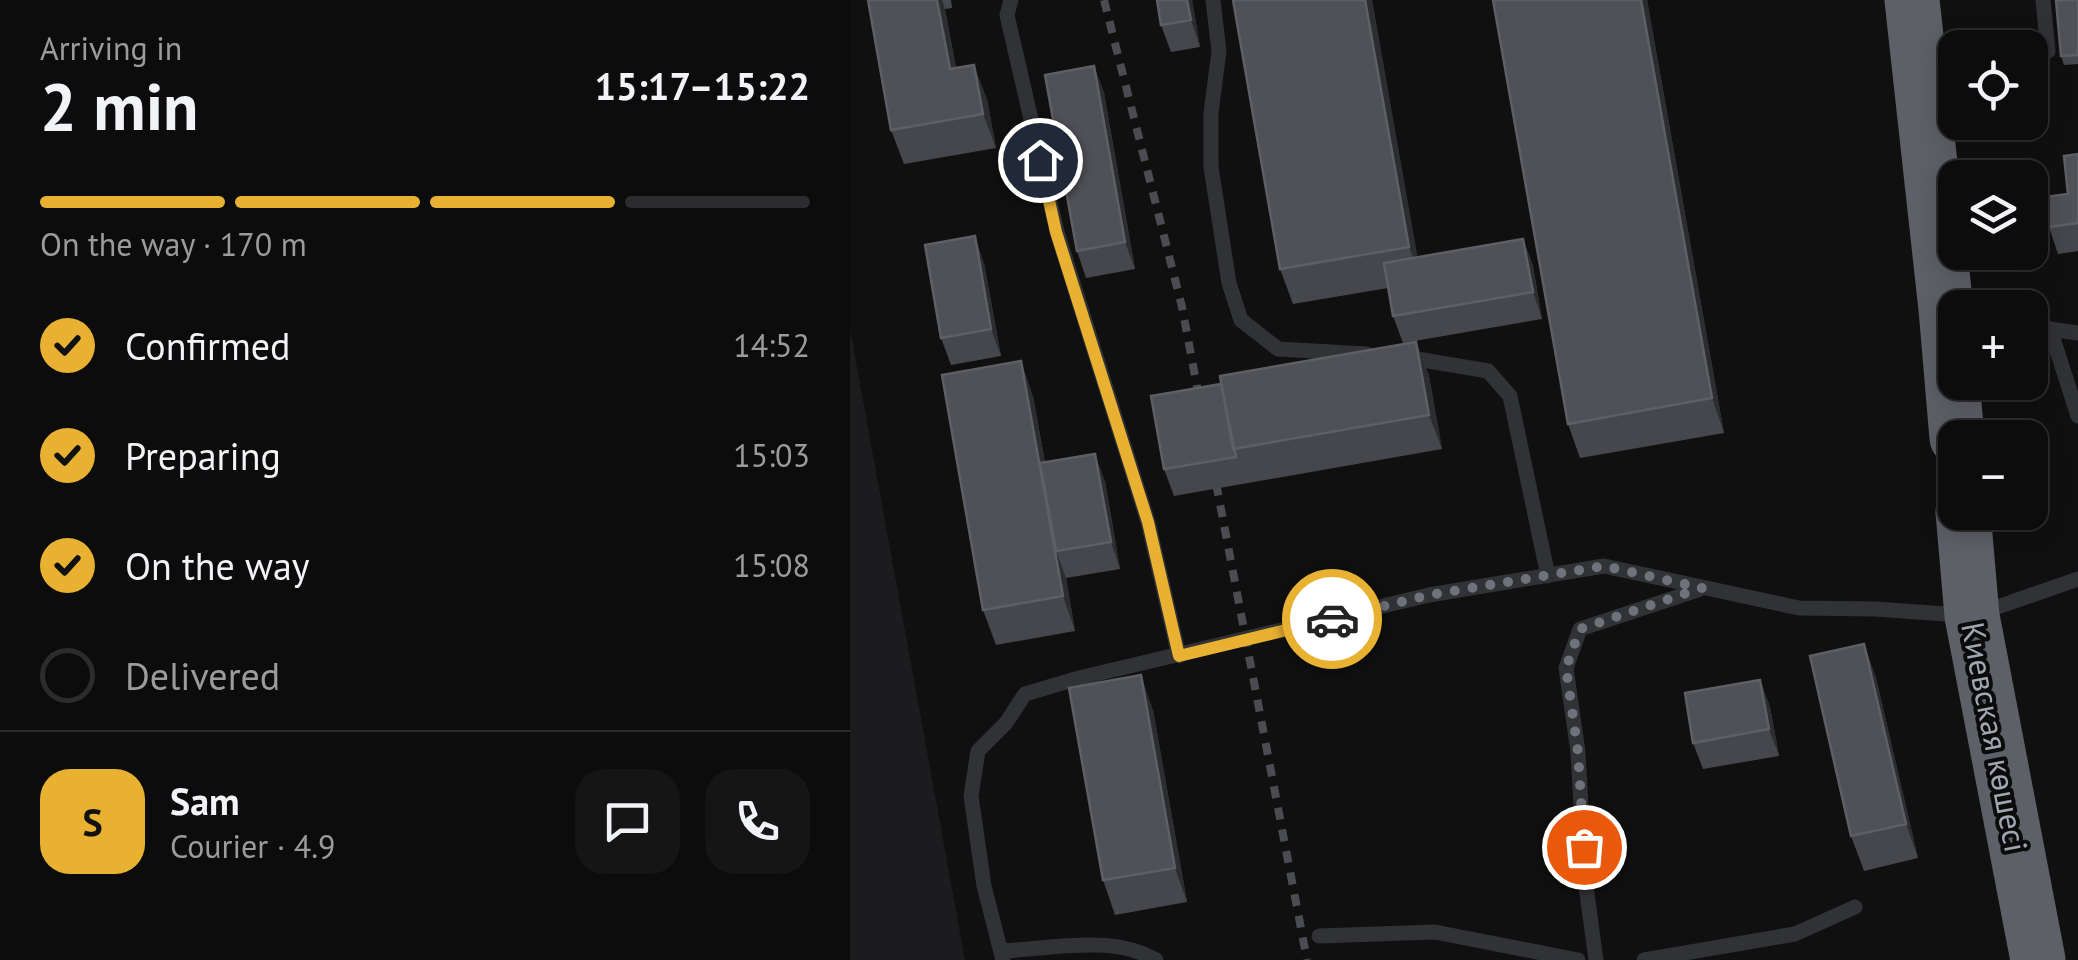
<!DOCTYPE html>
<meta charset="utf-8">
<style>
body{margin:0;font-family:"PT Sans",sans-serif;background:#151516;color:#f1f3f6;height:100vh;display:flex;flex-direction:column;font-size:38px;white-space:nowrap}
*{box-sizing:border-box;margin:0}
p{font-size:32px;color:#9a9b9d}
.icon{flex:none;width:55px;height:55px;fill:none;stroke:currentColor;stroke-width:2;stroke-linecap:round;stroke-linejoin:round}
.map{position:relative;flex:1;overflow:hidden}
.drawer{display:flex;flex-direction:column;background:#0c0c0d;width:850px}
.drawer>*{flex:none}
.buttons{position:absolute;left:1088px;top:30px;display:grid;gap:20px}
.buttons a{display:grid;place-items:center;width:110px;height:110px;border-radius:20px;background:#0c0c0d;box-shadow:0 5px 25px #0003,0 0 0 2px #2c2c2e;font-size:50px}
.pin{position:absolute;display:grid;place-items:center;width:85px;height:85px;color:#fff;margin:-42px;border:5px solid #fff;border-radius:50%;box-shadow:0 2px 10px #0007}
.courier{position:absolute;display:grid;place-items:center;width:100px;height:100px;margin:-50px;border:8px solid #e8b132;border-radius:50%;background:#fff;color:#222;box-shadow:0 2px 12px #0007}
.summary em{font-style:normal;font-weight:600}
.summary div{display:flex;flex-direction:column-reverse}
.summary{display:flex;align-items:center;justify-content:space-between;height:170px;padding:0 40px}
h1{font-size:65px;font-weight:600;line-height:75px}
.bar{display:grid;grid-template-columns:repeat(4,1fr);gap:15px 10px;align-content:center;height:120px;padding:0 40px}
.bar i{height:12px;border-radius:8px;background:#2c2c2e}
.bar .selected{background:#e8b132}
.bar p{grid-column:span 4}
.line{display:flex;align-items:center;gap:25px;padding:0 40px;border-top:2px solid #2c2c2e}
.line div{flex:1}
.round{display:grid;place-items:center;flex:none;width:105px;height:105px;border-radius:30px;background:#151516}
ol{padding:0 40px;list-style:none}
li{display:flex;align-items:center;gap:30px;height:110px}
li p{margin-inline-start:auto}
li .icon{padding:10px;border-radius:50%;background:#e8b132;color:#111;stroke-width:4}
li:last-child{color:#9a9b9d}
li i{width:55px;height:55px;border:5px solid #2c2c2e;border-radius:50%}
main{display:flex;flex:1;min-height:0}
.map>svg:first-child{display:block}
</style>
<main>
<section class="drawer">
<div class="summary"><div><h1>2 min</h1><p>Arriving in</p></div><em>15:17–15:22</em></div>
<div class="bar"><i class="selected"></i><i class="selected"></i><i class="selected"></i><i></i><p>On the way · 170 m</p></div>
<ol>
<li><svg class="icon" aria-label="check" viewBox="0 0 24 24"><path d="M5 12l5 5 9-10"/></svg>Confirmed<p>14:52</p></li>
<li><svg class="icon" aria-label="check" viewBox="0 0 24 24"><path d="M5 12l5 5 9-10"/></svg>Preparing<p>15:03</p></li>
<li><svg class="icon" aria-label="check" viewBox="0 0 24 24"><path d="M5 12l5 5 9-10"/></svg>On the way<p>15:08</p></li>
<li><i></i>Delivered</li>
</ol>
<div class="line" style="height:180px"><b class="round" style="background:#e8b132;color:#111">S</b><div><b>Sam</b><p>Courier · 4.9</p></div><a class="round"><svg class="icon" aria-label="chat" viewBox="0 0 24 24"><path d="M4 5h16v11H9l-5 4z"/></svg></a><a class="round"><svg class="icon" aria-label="phone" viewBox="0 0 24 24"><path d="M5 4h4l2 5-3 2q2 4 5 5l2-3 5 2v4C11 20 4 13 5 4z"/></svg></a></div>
</section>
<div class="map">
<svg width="1228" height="960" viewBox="0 0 1228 960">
<rect width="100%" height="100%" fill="#101011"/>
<!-- built -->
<path fill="#1c1c1e" d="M 0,329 L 115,960 L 0,960 Z"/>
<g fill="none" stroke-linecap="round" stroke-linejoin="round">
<!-- lane -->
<path stroke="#313236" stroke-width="15" d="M 161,0 L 157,15 L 207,232 L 298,522 L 329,656
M 363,0 L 369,51 L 361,113 L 361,167 L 379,283 L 391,320 L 428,349 L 517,354
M 1180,59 L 1198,51 L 1193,0
M 1180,321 L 1200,329 L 1228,333
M 1200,329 L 1228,416
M 555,357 L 638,371 L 660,396 L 698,576
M 1133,612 L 1228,579
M 469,936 L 585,932 L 728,960
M 151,951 C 200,949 263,934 306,960
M 153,960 L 134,886 L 121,796 L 128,751 L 156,723 L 175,694 L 229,678 L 579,595 L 754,566 L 949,608 L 1025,609 L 1110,615
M 746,960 L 735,879 L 728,752 L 716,668 L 730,629 L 848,590
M 794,960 L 945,934 L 1005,907"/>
<!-- highway -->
<path stroke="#5e6067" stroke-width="55" d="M 1062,0 L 1096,309 L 1107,438
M 1113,512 L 1122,616 L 1188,960"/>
<!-- rail -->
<path stroke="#4a4c51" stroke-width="8" stroke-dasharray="12 10" stroke-linecap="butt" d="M 254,0 L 332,307 L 352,413
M 362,462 L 457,960"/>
</g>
<!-- wall -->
<path fill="#46474c" d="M 18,0 L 101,0 L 102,8 L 95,9 L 106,68 L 137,99 L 146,148 L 54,164 L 41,130 Z
M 307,0 L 342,0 L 350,47 L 321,52 L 311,25 Z
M 383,0 L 522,0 L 567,257 L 673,239 L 683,266 L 692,319 L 553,343 L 543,316 L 538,288 L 443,304 L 430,269 Z
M 797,0 L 874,433 L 730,458 L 718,424 Z
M 1228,0 L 1228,64 L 1214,65 L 1211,56 Z
M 244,66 L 254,93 L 285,269 L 236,278 L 227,251 Z
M 1228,154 L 1228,251 L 1208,254 L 1199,227 L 1218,194 Z
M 134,263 L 151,356 L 101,365 L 91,338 Z
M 566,342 L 579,376 L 592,449 L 324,496 L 314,469 L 371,384 Z
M 183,396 L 195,462 L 255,481 L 270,569 L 216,578 L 225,631 L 146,645 L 133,610 Z
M 1014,644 L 1026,678 L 1068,858 L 1014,871 L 1001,836 Z
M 910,680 L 920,707 L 929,756 L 853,769 L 843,743 Z
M 303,710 L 337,902 L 265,915 L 253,880 Z"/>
<!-- shaded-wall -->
<path fill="#2c2d30" d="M 87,0 L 92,0 L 95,9 L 112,103 L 100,69 Z
M 337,0 L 342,0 L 350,47 L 341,20 Z
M 515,0 L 522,0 L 572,282 L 559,247 Z
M 791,0 L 797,0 L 874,433 L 862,398 Z
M 124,65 L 137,99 L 146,148 L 133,114 Z
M 244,66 L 254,93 L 285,269 L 275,242 Z
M 125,236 L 134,263 L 151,356 L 141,329 Z
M 673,239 L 683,266 L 692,319 L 683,292 Z
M 566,342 L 579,376 L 592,449 L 579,415 Z
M 171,361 L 183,396 L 211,550 L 206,551 L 216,578 L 225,631 L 213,596 Z
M 245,454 L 255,481 L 270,569 L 261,542 Z
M 1014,644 L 1026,678 L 1068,858 L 1056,824 Z
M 291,675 L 303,710 L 337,902 L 325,868 Z
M 910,680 L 920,707 L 929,756 L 919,729 Z"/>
<!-- building -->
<path fill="#505157" stroke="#5d5f65" stroke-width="2.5" d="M 18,0 L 87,0 L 100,69 L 124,65 L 133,114 L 41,130 Z
M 307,0 L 337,0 L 341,20 L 311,25 Z
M 383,0 L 515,0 L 559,247 L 430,269 Z
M 643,0 L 791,0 L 862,398 L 718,424 Z
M 1206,0 L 1228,0 L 1228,55 L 1211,56 Z
M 244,66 L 275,242 L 227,251 L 195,75 Z
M 1228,154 L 1228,223 L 1199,227 L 1195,197 L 1218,194 L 1214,156 Z
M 125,236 L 141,329 L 91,338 L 75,245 Z
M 673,239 L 683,292 L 543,316 L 534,263 Z
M 566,342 L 579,415 L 383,449 L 370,376 Z
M 171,361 L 213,596 L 133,610 L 92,375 Z
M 371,384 L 386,457 L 314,469 L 301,396 Z
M 245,454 L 261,542 L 206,551 L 190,463 Z
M 1014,644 L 1056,824 L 1001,836 L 960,656 Z
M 291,675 L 325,868 L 253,880 L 219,688 Z
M 910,680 L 919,729 L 843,743 L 835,693 Z"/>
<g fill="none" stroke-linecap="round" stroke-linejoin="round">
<!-- done -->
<path stroke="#6f727a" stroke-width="10" stroke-dasharray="0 18" d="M 482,619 L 579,595 L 754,566 L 852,588 L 730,629 L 716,668 L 728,752 L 734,847"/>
<!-- route -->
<path stroke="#e8b132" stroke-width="12" d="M 190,160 L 206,232 L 298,522 L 329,656 L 482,619"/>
</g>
<g text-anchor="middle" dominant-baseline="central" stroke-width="8" stroke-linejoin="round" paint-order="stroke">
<!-- street labels -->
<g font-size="32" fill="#a2a6b2" stroke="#0b0b0c">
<text transform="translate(1145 737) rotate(79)">Киевская көшесі</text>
</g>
</g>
</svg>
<div class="buttons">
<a><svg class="icon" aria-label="locate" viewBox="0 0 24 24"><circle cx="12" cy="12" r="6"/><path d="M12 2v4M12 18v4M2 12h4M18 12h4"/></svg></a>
<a><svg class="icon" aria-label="layers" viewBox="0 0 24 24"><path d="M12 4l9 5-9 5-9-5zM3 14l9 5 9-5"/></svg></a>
<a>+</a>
<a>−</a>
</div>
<div class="pin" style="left:734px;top:847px;background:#ea580c"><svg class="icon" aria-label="bag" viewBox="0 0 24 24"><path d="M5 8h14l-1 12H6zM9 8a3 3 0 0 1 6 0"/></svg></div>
<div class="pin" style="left:190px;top:160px;background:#1f2937"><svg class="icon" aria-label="home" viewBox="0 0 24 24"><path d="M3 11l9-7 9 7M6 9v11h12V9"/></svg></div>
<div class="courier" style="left:482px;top:619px"><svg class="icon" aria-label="car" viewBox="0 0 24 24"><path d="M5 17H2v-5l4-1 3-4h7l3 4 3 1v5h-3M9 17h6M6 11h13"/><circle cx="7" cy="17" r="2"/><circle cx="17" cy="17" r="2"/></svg></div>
</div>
</main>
